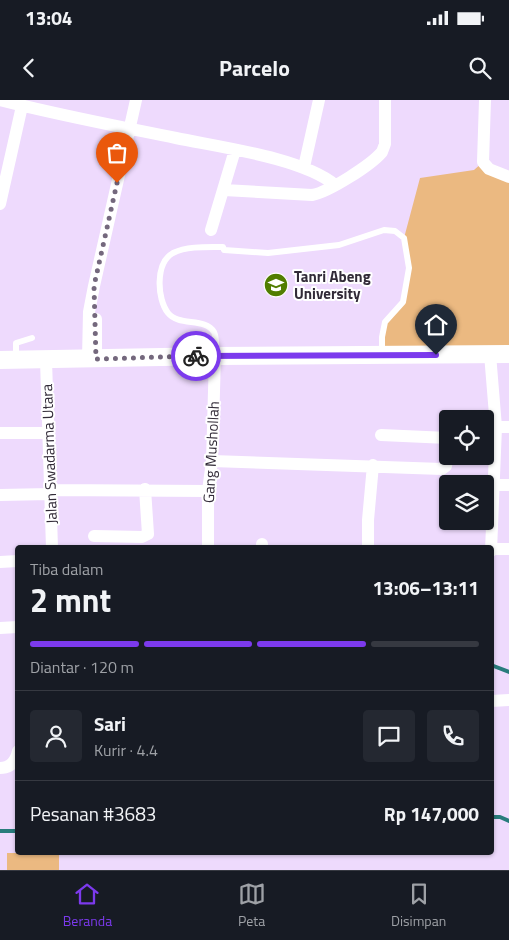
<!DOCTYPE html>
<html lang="id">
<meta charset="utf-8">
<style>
body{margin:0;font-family:"Titillium Web",sans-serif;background:#242831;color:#f1f3f6;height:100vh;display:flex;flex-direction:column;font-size:19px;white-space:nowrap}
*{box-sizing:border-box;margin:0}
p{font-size:16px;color:#9ea1a6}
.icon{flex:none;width:28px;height:28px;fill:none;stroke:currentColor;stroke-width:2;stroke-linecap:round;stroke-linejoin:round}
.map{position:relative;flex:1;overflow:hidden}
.panel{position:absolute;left:15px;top:445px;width:479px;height:310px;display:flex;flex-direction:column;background:#171b24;border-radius:5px;box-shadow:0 1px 4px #0004}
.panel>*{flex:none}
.controls{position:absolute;left:439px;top:310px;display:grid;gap:10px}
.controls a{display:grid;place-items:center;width:55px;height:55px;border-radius:5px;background:#171b24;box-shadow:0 1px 4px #0004;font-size:25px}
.pin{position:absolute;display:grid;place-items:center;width:42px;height:42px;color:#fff;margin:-51px -21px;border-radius:50% 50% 50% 0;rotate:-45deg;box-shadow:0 0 5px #0007}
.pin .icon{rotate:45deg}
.courier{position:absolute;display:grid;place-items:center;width:50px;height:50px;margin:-25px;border:4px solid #7c3aed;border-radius:50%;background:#fff;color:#222;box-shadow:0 1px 6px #0007}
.headline em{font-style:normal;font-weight:700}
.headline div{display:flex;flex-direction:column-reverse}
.headline{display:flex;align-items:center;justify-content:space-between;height:85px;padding:0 15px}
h1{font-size:32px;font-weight:700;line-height:38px}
.bar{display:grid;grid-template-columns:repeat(4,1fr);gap:8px 5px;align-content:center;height:60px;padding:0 15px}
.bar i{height:6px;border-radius:4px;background:#363941}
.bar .selected{background:#7c3aed}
.bar p{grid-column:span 4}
.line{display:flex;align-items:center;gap:12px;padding:0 15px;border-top:1px solid #363941}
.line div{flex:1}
.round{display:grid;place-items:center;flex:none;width:52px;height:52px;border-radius:5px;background:#242831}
.status{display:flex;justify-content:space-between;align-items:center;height:35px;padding:0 25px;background:#171b24;direction:ltr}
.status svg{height:14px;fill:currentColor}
header{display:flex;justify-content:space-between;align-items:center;height:65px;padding:0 15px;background:#171b24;font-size:22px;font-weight:700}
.menu{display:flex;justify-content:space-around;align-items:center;height:70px;border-top:1px solid #363941;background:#171b24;font-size:14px;color:#9ea1a6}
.menu a{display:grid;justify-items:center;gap:2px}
.menu .selected{color:#7c3aed}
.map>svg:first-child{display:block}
</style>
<div class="status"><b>13:04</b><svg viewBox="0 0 49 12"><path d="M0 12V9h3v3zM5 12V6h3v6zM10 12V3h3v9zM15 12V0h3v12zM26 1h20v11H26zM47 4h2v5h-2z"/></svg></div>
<header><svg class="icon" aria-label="back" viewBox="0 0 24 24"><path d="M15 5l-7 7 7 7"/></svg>Parcelo<svg class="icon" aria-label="search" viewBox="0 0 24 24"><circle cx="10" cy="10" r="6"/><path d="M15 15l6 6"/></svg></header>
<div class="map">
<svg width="509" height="770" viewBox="0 0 509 770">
<rect width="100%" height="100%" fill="#eedafd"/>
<!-- green -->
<path fill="#ebb981" d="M 483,62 L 509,77 L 509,252 L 382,256 L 385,222 L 403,202 L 409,168 L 404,138 L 420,78 L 474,70 Z
M 7,753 L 59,753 L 59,770 L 7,770 Z"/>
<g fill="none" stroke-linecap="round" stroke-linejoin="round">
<!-- stream -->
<path stroke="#287c7c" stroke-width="4" d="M 491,565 L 509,572
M 491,717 L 500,717 L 509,721
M 0,731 L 18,731"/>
<!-- service -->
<path stroke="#fff" stroke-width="6" d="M 216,254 C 216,247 217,238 214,232 C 205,217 179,227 168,213 C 157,199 155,163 173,153 C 187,146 207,147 223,147 L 224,150 L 268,153 L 339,145 L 384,130 L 395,131 L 404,138 L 409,168 L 403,202 L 385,222 L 382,237 L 382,254
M 16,259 L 16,243 L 32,238"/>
<!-- minor -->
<path stroke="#fff" stroke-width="12" d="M 0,0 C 58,15 117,26 176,38 C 219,47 303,58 335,85
M 485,0 L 483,62 L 489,69 L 509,77
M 304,67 L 319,0
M 224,90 L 312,95 C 329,92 371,65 382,52 L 385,44 L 385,0
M 0,104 L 22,6
M 211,130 L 235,50
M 490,254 L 496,327 L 491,451
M 88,259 L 89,212 L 94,186 L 136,0
M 96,259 L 96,219
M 46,260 L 52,448
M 496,327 L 509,327
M 0,333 L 48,333
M 381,335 L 448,338
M 212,361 L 442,369 L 446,366 L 448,354
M 493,385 L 509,385
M 50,390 L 208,391
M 0,395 L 50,394
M 94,436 L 142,437 L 148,434 L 145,389
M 262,444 L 262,448
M 208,448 L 208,391 L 212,361 L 215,256
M 368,448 L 368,420 L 373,365
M 492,449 L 509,449
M 0,462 L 18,461
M 0,528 L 18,527
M 491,601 L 509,600
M 0,668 C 11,668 16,661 18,651"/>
<!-- secondary -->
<path stroke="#fff" stroke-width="18" d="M 0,260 L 215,256 L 509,254"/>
</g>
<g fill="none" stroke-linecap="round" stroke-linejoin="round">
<!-- done -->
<path stroke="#74687d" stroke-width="5" stroke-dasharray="0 9" d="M 117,83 L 94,186 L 96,259 L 196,256"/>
<!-- route -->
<path stroke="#7c3aed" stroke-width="6" d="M 196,256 L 436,255"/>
</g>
<!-- icons -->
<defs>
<g id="university-disc" transform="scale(1.25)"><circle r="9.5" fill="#517d01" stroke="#fff"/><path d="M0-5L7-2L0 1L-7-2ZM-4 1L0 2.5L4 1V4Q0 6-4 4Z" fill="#fff"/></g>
</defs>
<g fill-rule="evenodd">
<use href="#university-disc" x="276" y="185"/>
</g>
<g text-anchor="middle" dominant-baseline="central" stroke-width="4" stroke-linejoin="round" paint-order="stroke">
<!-- poi labels -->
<g font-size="15" font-weight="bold" fill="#322b38" stroke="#fff" text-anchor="start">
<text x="294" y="176">Tanri Abeng<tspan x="294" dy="17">University</tspan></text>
</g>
<!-- street labels -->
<g font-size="15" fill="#322b38" stroke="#fff">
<text transform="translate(211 352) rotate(-87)">Gang Mushollah</text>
<text transform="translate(49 354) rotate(-92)">Jalan Swadarma Utara</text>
</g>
</g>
</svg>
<div class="controls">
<a><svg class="icon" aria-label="locate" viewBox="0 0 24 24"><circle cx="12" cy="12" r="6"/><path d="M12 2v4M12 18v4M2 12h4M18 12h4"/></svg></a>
<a><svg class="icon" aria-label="layers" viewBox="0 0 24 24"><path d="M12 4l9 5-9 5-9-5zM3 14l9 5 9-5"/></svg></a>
</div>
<div class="pin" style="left:117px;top:83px;background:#ea580c"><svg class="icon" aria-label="bag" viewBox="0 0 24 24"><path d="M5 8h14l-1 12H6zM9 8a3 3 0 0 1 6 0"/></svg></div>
<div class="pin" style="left:436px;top:255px;background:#1f2937"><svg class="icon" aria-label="home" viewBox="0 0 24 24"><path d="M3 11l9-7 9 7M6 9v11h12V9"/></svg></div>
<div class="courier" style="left:196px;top:256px"><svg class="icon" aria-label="bike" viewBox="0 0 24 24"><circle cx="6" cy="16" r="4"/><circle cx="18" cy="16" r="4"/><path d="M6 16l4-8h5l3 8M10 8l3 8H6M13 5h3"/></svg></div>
<section class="panel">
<div class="headline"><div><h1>2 mnt</h1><p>Tiba dalam</p></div><em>13:06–13:11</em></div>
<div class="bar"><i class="selected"></i><i class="selected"></i><i class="selected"></i><i></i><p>Diantar · 120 m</p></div>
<div class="line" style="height:90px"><a class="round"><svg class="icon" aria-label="person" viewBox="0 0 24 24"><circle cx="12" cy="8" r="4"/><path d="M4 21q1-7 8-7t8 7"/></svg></a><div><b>Sari</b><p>Kurir · 4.4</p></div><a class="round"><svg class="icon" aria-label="chat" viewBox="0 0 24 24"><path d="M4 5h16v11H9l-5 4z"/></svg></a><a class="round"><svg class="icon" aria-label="phone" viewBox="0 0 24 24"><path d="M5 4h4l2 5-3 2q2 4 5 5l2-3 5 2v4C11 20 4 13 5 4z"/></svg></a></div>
<div class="line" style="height:65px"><div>Pesanan #3683</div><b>Rp 147,000</b></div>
</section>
</div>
<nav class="menu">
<a class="selected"><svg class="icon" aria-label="home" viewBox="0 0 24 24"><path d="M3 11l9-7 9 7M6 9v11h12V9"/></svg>Beranda</a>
<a><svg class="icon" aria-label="map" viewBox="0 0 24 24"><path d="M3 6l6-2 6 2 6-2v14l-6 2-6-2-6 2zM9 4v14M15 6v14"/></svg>Peta</a>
<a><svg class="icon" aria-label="saved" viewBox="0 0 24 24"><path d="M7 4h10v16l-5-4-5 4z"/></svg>Disimpan</a>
</nav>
